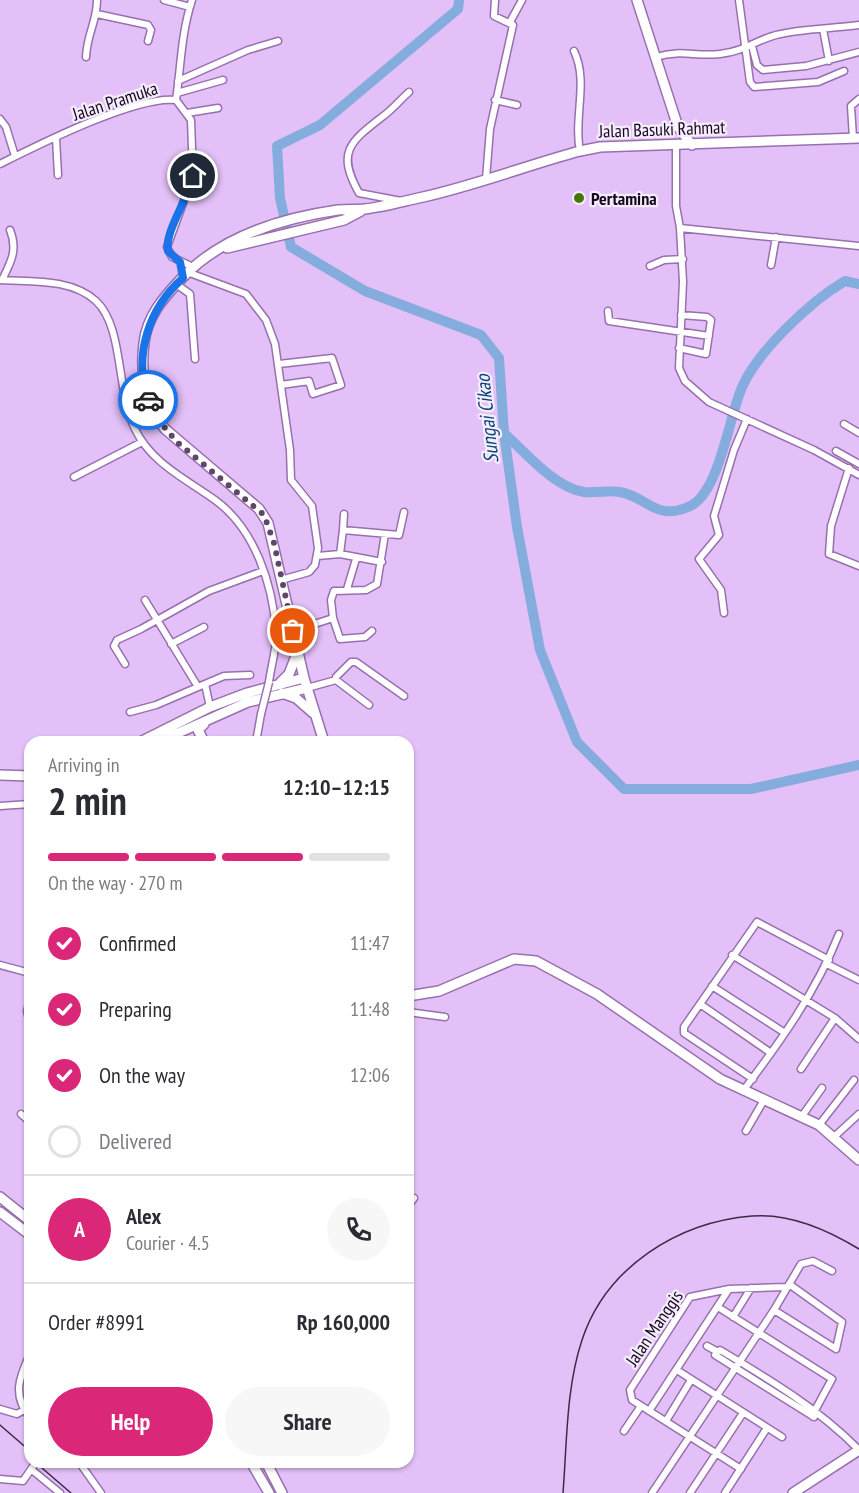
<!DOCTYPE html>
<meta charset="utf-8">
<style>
body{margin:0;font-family:"PT Sans Narrow",sans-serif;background:#f7f7f7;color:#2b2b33;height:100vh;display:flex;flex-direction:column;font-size:22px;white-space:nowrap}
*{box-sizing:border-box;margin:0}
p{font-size:20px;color:#7c7c81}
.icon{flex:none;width:33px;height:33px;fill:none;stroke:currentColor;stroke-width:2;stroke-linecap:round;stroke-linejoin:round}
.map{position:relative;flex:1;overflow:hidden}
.sheet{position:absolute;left:24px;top:736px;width:390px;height:732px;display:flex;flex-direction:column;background:#fff;border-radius:18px;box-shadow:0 2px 4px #0004}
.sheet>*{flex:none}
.pin{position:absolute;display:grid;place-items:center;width:51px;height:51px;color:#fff;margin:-26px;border:3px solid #fff;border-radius:50%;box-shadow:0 2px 6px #0007}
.courier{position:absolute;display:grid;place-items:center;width:60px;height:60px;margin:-30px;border:4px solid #1a73e8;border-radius:50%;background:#fff;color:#222;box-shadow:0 2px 8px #0007}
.summary em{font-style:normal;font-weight:700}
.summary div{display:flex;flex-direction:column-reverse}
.summary{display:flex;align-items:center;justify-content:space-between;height:102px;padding:0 24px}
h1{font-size:39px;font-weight:700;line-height:45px}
.bar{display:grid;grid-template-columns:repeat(4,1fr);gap:9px 6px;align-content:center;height:72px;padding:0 24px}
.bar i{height:8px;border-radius:4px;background:#e1e1e2}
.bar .selected{background:#db2777}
.bar p{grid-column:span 4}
.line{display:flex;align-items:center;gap:15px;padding:0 24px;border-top:2px solid #e1e1e2}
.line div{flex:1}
.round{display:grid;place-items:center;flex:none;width:63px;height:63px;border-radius:32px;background:#f7f7f7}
ol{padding:0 24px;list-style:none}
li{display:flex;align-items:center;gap:18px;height:66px}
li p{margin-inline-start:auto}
li .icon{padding:6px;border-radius:50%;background:#db2777;color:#fff;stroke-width:4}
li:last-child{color:#7c7c81}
li i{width:33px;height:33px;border:3px solid #e1e1e2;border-radius:50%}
.button{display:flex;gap:12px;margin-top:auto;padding:12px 24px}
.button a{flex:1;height:69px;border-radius:36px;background:#db2777;color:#fff;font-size:24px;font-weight:700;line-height:69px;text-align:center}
.button a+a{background:#f7f7f7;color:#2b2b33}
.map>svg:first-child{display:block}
</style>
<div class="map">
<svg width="859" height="1493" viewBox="0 0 859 1493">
<rect width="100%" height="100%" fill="#e3c0f8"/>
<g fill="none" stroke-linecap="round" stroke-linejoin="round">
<!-- river -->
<path stroke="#84addd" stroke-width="10" d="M 459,0 L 458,9 L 320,125 L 277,146 L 280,198 L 291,247 L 365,291 L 481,335 L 499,358 L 504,433 L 517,527 L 540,650 L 577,742 L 624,789 L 751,789 L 859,765
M 504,433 C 525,452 555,488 584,492 C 596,493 609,490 620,492 C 648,497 655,521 688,507 C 720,495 729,414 743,385 C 760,349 811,301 845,281 L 859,284"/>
<!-- minor casing -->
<g stroke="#986faf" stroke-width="9">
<path id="minor" d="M 164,0 L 190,7
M 739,0 L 750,82 L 754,87 L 818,82 L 844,71
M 97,14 L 148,25 L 151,30 L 148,41
M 510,22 L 522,0
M 823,29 L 829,61
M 752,46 L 757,65 L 763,70 L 806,66 L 859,52
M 574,51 C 589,82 573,118 580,151
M 86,57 C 87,33 97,22 97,0
M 656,57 C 682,49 695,57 720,54 C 745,51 754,41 776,35 C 802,28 832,29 859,25
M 178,81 L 248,50 L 278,41
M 177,93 L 223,80
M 176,100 C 181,66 181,34 192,0
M 495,100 L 517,105
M 187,113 L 218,108
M 0,119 L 6,127 L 15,156
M 56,138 L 58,175
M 853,138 L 851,106 L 859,99
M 676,146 L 676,206 L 680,228 L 859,246
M 0,164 C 38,145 137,95 176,100 L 191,120 L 193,176 L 167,247 L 172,257 L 193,267
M 486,179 L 490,129 L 513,25 L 494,16 L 495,0
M 401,201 L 359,193 C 336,152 350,142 382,117 C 392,110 400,100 409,92
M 680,228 L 683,282 L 679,368 L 685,381 L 709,402 L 814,450 L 859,475
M 771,265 L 776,237
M 650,266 L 664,260 L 683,259
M 187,272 L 246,294 L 266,320 L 275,344 L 290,450 L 291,480 L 312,506 L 318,548 L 315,565 L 309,572 L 281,580
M 0,280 C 31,282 71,278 96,301 C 124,327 116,391 135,429 C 151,463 186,479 215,500 C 255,529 273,585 276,632 C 277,648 271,666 269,682
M 2,280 C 11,262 18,250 10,230
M 176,284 L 190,294 L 195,359
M 608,311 L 609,321 L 709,336
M 679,348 L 706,354 L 711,320 L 707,317 L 681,315
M 279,364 L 332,358 L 341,385 L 313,394 L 309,381 L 281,385
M 844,424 L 859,433
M 836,451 L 859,464
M 849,468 L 831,526 L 829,554 L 859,566
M 74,477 L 142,442
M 343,530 L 344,514
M 340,554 L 382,562
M 318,556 L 340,554 L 343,530 L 399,535 L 404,512
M 347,589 L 356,559
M 145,600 L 198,687
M 724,613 L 721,590 L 699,559 L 719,535 L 714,516 L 734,450 L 747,419
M 333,618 L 331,600 L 334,591 L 366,590 L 377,584 L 385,534
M 293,631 L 333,618 L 340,639 L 365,637 L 372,631
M 171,644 L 204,627
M 125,664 L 114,646 L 117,640 L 141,629 L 209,591 L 263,571
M 336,680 L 336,677 L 351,662 L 356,662 L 404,696
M 205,684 L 224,676 L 250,675
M 307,688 L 336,680 L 369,705
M 130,712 L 156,705 L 205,684 L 210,707
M 256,742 L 261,714
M 0,806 L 30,804
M 732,955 L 835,1018 L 859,1039
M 827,964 L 859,980
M 0,965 L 30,973
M 712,986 L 785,1033
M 30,1001 L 27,1011 L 30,1024
M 700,1004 L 771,1053
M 408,1012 L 445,1017
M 801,1069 L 835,1018
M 753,1079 L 684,1033 L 684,1027 L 757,922 L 829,960
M 743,1091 C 780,1042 816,992 839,934
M 21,1114 L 30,1122
M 802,1116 L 822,1088
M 819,1125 L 854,1080
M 746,1131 L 764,1100
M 834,1137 L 859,1114
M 408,1206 L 414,1198
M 721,1309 L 832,1379 L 812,1416
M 774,1310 L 836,1349 L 842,1322 L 789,1284
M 733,1317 L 751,1288
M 707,1346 L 718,1352 L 720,1350 C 769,1379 819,1409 859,1450
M 718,1352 L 715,1355 L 814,1417
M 30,1354 C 19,1378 12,1395 30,1418
M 680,1372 L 782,1437
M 0,1409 L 17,1414 L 24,1410
M 649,1411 L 729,1289
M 666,1421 L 691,1380
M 624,1431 L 641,1406
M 79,1462 L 101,1493
M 741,1469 L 632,1400 L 630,1390 L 690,1297 L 729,1289 L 786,1287
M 32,1470 L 60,1493
M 0,1479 L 23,1481 L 36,1462
M 652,1493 L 774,1310 L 801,1264 L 813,1261 L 832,1271
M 690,1493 L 743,1413
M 725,1493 L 767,1428"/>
</g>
<!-- highway casing -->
<g stroke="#986faf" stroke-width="12">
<path id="highway" d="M 637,0 L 678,127 L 692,145
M 227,248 L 344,220 L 361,211
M 280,683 L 289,674 L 298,651
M 282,693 L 296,698 L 313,713
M 140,742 L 210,707 L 247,693 L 304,678
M 158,742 L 248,702 L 307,688
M 204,742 L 198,730 L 204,724
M 324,742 L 304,678 L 268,523 L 259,509 L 165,429 C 145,404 140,375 144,343 C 147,316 164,297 182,278 C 222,236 282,218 338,210 C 347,209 356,210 365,209 C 384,207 404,201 423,197 C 476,185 528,165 580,151 L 600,147 L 859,138
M 0,775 L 30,776
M 408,996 L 439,991 L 514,959 L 536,961 L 597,994 L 720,1079 L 819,1125 L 859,1160
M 0,1197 L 30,1221
M 0,1212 L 30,1235
M 251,1462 L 269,1493
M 266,1462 L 282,1493
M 793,1493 L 859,1450"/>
</g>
<!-- minor -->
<use href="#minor" stroke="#fff" stroke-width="6"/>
<!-- highway -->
<use href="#highway" stroke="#fff" stroke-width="9"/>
<!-- rail -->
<path stroke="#3e2b49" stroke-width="1.5" d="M 0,1425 L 30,1451
M 35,1462 L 71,1493
M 563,1493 C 567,1443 566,1388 582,1340 C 606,1267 678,1222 752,1216 C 789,1213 828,1230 859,1249"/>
<!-- minor-bridge casing -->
<g stroke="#986faf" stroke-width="9" stroke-linecap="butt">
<path id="minor-bridge" d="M 261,714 L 269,682"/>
</g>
<!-- minor-bridge -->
<use href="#minor-bridge" stroke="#fff" stroke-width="6"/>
</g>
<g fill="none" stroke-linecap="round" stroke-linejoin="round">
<!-- done -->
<path stroke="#5e476a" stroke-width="6" stroke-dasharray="0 10.8" d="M 148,400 L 156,417 L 177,442 L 264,515 L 274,543 L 293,631"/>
<!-- route -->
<path stroke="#1a73e8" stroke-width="8" d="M 148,400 C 133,355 149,308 183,278 L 180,262 L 168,251 C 164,232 189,198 193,176"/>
</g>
<!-- markers -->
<circle fill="#447803" stroke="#f5edfb" stroke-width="2" cx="579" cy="198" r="6"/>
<g text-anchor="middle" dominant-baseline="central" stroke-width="4.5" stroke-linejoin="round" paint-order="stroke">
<!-- street labels -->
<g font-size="18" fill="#16061e" stroke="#f5edfb">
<text transform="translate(115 101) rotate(-18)">Jalan Pramuka</text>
<text transform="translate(662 129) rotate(-2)">Jalan Basuki Rahmat</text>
<text transform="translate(654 1328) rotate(-56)">Jalan Manggis</text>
</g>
<!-- poi labels -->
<g font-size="18" font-weight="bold" fill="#16061e" stroke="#f5edfb" text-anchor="start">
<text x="591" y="198">Pertamina</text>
</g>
<!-- water labels -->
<g font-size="20" font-style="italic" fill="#06437d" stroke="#f5edfb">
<text transform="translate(487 419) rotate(-96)">Sungai Cikao</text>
</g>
</g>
</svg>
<div class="pin" style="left:293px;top:631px;background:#ea580c"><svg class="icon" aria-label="bag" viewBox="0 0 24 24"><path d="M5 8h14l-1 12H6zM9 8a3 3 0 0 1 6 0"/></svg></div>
<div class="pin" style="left:193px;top:176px;background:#1f2937"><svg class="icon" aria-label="home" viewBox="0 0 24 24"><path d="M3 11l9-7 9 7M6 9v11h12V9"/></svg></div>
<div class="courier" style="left:148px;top:400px"><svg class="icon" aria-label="car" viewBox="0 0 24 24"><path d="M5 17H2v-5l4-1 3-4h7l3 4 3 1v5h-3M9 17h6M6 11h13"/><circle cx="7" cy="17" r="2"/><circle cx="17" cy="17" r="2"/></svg></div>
<section class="sheet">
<div class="summary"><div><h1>2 min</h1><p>Arriving in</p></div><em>12:10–12:15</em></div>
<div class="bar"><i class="selected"></i><i class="selected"></i><i class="selected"></i><i></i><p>On the way · 270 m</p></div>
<ol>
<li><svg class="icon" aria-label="check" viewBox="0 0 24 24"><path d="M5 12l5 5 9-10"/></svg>Confirmed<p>11:47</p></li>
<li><svg class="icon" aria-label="check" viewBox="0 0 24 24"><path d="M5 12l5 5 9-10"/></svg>Preparing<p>11:48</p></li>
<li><svg class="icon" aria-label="check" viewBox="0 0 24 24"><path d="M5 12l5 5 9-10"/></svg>On the way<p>12:06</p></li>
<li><i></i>Delivered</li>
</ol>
<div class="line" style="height:108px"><b class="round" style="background:#db2777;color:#fff">A</b><div><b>Alex</b><p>Courier · 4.5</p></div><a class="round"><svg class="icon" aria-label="phone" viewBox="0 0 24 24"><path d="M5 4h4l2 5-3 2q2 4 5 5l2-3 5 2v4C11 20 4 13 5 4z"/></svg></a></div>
<div class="line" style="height:78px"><div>Order #8991</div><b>Rp 160,000</b></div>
<div class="button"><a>Help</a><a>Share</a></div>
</section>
</div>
